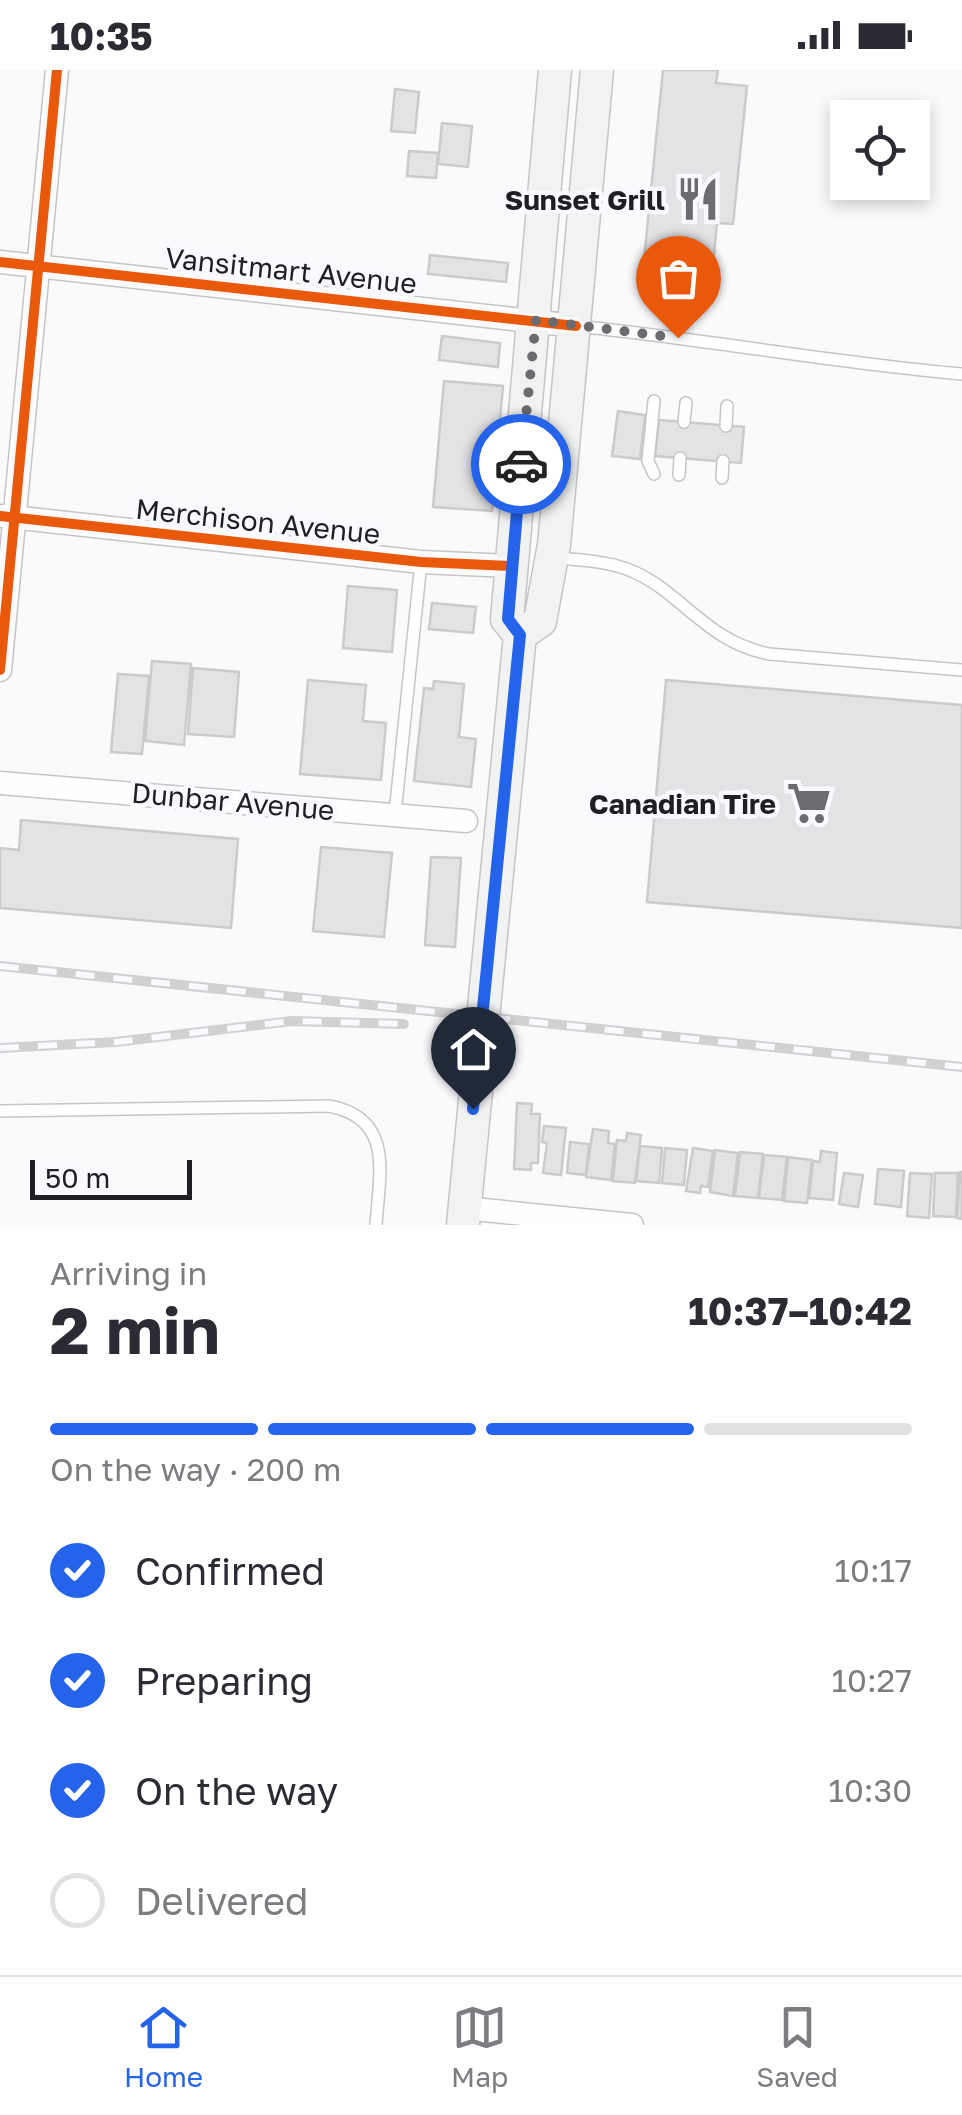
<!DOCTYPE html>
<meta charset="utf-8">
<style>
body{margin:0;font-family:"Golos Text",sans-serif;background:#f2f2f3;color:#2b2b33;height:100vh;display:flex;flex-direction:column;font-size:38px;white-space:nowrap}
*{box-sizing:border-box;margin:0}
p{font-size:32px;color:#7c7c81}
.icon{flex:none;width:55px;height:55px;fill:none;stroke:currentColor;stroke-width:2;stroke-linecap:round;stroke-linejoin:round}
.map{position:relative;height:1155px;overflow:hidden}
.sheet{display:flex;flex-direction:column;background:#fff;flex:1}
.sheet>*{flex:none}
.buttons{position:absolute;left:830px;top:30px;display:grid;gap:20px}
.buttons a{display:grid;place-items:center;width:100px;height:100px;border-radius:0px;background:#fff;box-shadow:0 5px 15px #0003;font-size:50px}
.scale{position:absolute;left:30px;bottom:25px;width:162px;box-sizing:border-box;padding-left:10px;border:5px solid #1f1e22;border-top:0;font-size:28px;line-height:35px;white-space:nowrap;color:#1f1e22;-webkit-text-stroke:8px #f9f9fe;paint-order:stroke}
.pin{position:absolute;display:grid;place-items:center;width:85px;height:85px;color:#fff;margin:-102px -42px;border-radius:50% 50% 50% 0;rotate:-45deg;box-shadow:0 0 10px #0007}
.pin .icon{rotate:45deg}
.courier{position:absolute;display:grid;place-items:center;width:100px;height:100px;margin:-50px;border:8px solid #2563eb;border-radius:50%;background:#fff;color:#222;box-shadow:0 2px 12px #0007}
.overview em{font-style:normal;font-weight:700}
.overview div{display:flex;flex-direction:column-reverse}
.overview{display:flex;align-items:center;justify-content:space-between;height:170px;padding:0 50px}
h1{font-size:65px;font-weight:700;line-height:75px}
.bar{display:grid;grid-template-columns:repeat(4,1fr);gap:15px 10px;align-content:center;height:120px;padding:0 50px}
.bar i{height:12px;border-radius:8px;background:#e1e1e2}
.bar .selected{background:#2563eb}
.bar p{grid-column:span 4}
ol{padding:0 50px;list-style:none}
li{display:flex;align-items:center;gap:30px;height:110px}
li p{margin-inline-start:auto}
li .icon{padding:10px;border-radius:50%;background:#2563eb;color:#fff;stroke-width:4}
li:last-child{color:#7c7c81}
li i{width:55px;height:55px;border:5px solid #e1e1e2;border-radius:50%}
.status{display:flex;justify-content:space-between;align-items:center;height:70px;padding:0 50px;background:#fff;direction:ltr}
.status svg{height:28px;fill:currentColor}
.dock{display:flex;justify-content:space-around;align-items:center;height:140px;border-top:2px solid #e1e1e2;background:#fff;font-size:28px;color:#7c7c81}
.dock a{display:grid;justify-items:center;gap:5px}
.dock .selected{color:#2563eb}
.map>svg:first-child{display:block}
</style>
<div class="status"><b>10:35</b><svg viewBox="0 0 49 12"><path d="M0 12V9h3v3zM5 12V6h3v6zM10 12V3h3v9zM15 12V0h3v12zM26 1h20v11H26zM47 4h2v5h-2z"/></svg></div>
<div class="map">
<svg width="962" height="1155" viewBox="0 0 962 1155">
<rect width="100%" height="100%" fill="#fafafd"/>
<!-- building -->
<path fill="#e3e3e6" stroke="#cbcbce" stroke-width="2.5" d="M 663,0 L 718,0 L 716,13 L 747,16 L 733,154 L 717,153 L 712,207 L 643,200 Z
M 395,19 L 419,22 L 415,63 L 391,61 Z
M 442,53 L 472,56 L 468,97 L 438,94 Z
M 409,81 L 438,83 L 436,108 L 407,106 Z
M 430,185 L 508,193 L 506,212 L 428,204 Z
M 442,266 L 500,273 L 498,297 L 439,290 Z
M 444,311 L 503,316 L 492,441 L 433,437 Z
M 618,341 L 645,345 L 640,389 L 612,386 Z
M 659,350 L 744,357 L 741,393 L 655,386 Z
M 348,516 L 397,520 L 392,582 L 343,578 Z
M 432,533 L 476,537 L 473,563 L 429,559 Z
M 152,591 L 191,594 L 184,675 L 145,671 Z
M 193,598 L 239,602 L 234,667 L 188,664 Z
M 118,604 L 149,606 L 142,684 L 111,682 Z
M 308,610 L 366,615 L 363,651 L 386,653 L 381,710 L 300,704 Z
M 666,610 L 962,635 L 962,858 L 647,832 Z
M 434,611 L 464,614 L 459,667 L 476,669 L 471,717 L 414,711 L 424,618 L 433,619 Z
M 21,750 L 238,769 L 231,858 L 0,838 L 0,778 L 19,780 Z
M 321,777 L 392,783 L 384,867 L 313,861 Z
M 431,787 L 461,788 L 455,877 L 425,875 Z
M 517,1033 L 532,1034 L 531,1044 L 540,1044 L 538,1093 L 531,1093 L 531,1100 L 514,1099 Z
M 544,1056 L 566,1058 L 561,1105 L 543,1103 L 547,1073 L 542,1072 Z
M 593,1059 L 609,1061 L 608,1073 L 615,1074 L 611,1110 L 586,1107 Z
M 627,1063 L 641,1065 L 635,1113 L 613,1111 L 617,1070 L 626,1071 Z
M 570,1072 L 589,1074 L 586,1105 L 567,1103 Z
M 640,1076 L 662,1078 L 659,1113 L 636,1111 Z
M 665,1078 L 687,1080 L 684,1115 L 662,1113 Z
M 693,1078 L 713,1081 L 708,1117 L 701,1116 L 700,1123 L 686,1121 Z
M 715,1080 L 738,1083 L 733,1126 L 710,1122 Z
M 821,1081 L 837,1083 L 833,1130 L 809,1128 L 813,1091 L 820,1092 Z
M 740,1082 L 763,1084 L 758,1128 L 735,1126 Z
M 764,1085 L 787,1087 L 782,1130 L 759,1128 Z
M 788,1087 L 812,1090 L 807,1133 L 784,1131 Z
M 878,1099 L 904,1101 L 901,1137 L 875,1134 Z
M 960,1102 L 962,1102 L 962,1149 L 957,1148 Z
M 844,1103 L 863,1105 L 858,1137 L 839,1134 Z
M 910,1103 L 932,1104 L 929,1148 L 907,1146 Z
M 935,1103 L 958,1103 L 956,1147 L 933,1146 Z"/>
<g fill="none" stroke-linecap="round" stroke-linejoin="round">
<!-- service casing -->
<g stroke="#c5c5c7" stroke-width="14">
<path id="service" d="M 576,256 C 705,269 833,293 962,304
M 684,352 L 686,333
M 726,356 L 727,336
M 654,404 L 648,391 L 654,331
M 679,405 L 680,388
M 722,408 L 723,391
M 556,488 C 579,490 604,491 627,499 C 680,519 704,571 769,584 L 962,600
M 395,744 L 421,492
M 0,1041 L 329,1036 C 395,1048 379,1105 376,1155"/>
</g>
<!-- minor casing -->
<g stroke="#c5c5c7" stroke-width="25">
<path id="minor" d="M 0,192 L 576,256
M 3,446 L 421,492 L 511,496
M 0,600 L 57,0
M 0,713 L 466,751
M 464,1138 L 632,1155"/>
</g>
<!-- secondary casing -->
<g stroke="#c5c5c7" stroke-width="35">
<path id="secondary" d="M 520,565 L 540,551 L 554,475 L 597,0
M 463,1155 L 520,565 L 507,549 L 555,0"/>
</g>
<!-- service -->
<use href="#service" stroke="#fefeff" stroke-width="11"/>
<!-- minor -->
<use href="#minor" stroke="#fefeff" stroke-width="22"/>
<!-- secondary -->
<use href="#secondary" stroke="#f0f3f2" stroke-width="32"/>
<!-- rail casing -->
<g stroke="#d1d1d2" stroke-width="10">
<path id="rail" d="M 0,896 L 962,997
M 0,978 L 116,972 L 292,951 L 404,954"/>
</g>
<!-- rail -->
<use href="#rail" stroke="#f9f9fe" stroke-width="6" stroke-dasharray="19" stroke-linecap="butt"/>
<!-- cycleway casing -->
<g stroke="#f9f9fe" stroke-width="16">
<path id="cycleway" d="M 0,192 L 576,256
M 0,446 L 421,492 L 511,496
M 0,600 L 57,0"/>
</g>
<!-- cycleway -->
<use href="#cycleway" stroke="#e8590c" stroke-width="10"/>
</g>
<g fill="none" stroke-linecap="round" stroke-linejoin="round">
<!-- done -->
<path stroke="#6c6b6f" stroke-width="10" stroke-dasharray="0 18" d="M 521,394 L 536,250 L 678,268"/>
<!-- route -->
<path stroke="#2563eb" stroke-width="12" d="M 473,1039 L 520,565 L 508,549 L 521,394"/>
</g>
<!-- icons -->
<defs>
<g id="restaurant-bare" transform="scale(3.45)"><path d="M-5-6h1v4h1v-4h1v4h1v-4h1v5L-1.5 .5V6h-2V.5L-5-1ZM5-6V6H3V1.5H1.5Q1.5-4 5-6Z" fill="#6c6b6f" stroke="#f9f9fe" stroke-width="2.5" paint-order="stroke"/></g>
<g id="supermarket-bare" transform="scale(3.45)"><path d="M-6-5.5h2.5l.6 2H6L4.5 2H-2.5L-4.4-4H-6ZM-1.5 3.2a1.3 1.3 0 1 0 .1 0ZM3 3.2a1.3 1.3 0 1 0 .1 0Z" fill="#6c6b6f" stroke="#f9f9fe" stroke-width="2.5" paint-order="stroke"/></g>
</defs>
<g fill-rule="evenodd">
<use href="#restaurant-bare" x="698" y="129"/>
<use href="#supermarket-bare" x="809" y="733"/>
</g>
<g text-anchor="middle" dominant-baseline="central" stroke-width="9" stroke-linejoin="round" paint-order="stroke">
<!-- poi labels -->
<g font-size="28" font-weight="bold" fill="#1f1e22" stroke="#f9f9fe" text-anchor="end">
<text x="665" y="129">Sunset Grill</text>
<text x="776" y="733">Canadian Tire</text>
</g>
<!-- street labels -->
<g font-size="28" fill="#1f1e22" stroke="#f9f9fe">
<text transform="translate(291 200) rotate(6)">Vansitmart Avenue</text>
<text transform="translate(258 451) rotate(6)">Merchison Avenue</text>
<text transform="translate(233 731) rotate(5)">Dunbar Avenue</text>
</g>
</g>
</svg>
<div class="buttons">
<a><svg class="icon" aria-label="locate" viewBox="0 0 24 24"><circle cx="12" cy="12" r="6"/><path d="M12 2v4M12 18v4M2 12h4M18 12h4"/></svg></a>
</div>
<div class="scale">50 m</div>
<div class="pin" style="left:678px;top:268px;background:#ea580c"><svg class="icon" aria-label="bag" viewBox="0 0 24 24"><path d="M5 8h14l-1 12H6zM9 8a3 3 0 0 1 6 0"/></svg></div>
<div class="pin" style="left:473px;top:1039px;background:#1f2937"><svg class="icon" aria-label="home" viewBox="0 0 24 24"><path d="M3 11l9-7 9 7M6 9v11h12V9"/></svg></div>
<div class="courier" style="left:521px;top:394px"><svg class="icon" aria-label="car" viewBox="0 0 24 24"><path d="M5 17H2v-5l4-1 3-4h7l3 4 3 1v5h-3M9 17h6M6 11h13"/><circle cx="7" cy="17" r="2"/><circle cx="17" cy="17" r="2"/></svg></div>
</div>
<section class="sheet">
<div class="overview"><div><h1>2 min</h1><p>Arriving in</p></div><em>10:37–10:42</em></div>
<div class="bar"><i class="selected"></i><i class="selected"></i><i class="selected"></i><i></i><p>On the way · 200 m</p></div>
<ol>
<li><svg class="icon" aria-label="check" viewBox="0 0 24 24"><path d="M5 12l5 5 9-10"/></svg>Confirmed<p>10:17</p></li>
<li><svg class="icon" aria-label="check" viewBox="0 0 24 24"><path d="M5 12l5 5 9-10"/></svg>Preparing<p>10:27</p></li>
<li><svg class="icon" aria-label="check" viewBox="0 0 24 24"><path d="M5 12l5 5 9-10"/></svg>On the way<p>10:30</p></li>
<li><i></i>Delivered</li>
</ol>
</section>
<nav class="dock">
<a class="selected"><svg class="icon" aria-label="home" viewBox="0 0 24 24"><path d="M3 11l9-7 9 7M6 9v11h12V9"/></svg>Home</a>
<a><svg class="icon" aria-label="map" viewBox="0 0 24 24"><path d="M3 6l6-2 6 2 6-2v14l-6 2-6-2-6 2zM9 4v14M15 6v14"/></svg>Map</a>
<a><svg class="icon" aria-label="saved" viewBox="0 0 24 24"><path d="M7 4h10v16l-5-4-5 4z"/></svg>Saved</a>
</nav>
